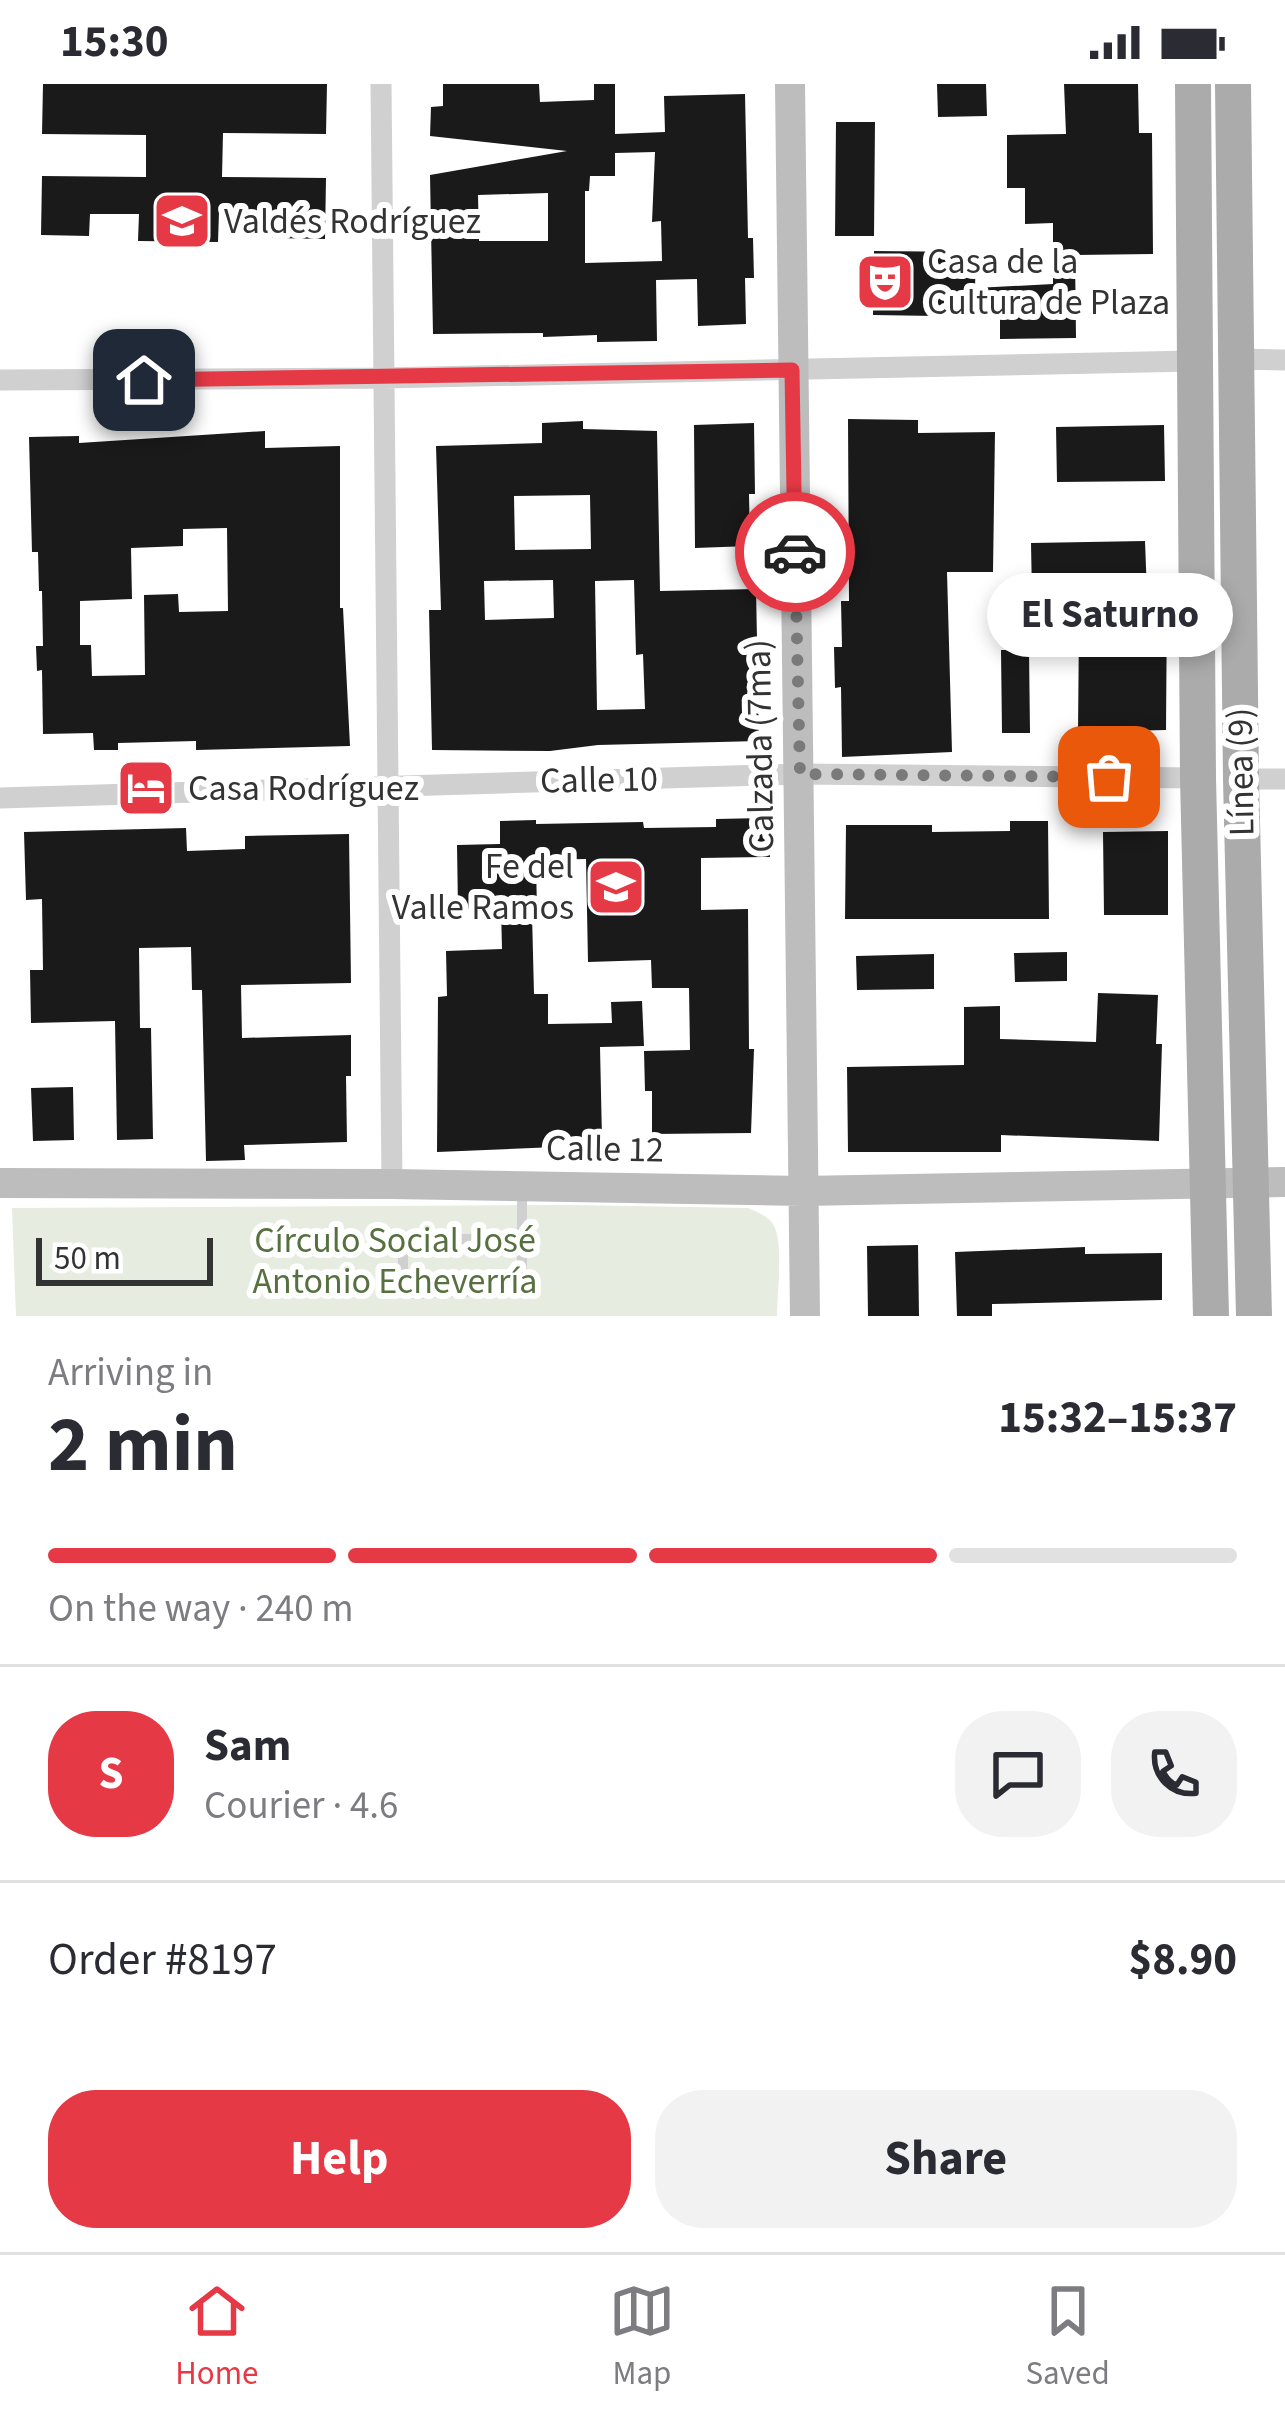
<!DOCTYPE html>
<meta charset="utf-8">
<style>
body{margin:0;font-family:"Source Sans 3",sans-serif;background:#f2f2f3;color:#2b2b33;height:100vh;display:flex;flex-direction:column;font-size:45px;white-space:nowrap}
*{box-sizing:border-box;margin:0}
p{font-size:39px;color:#7c7c81}
.icon{flex:none;width:66px;height:66px;fill:none;stroke:currentColor;stroke-width:2;stroke-linecap:round;stroke-linejoin:round}
.map{position:relative;height:1232px;overflow:hidden}
.drawer{display:flex;flex-direction:column;background:#fff;flex:1}
.drawer>*{flex:none}
.scale{position:absolute;left:36px;bottom:30px;width:177px;box-sizing:border-box;padding-left:12px;border:6px solid #333;border-top:0;font-size:33px;line-height:42px;white-space:nowrap;color:#333;-webkit-text-stroke:9px #fff;paint-order:stroke}
.pin{position:absolute;display:grid;place-items:center;width:102px;height:102px;color:#fff;margin:-51px;border-radius:24px;box-shadow:0 6px 18px #0006}
.courier{position:absolute;display:grid;place-items:center;width:120px;height:120px;margin:-60px;border:9px solid #e63946;border-radius:50%;background:#fff;color:#222;box-shadow:0 3px 15px #0007}
.bubble{position:absolute;height:84px;border-radius:42px;background:#fff;box-shadow:0 6px 18px #0003;font-size:39px;font-weight:700;line-height:84px;text-align:center}
.headline em{font-style:normal;font-weight:700}
.headline div{display:flex;flex-direction:column-reverse}
.headline{display:flex;align-items:center;justify-content:space-between;height:204px;padding:0 48px}
h1{font-size:78px;font-weight:700;line-height:90px}
.bar{display:grid;grid-template-columns:repeat(4,1fr);gap:18px 12px;align-content:center;height:144px;padding:0 48px}
.bar i{height:15px;border-radius:9px;background:#e1e1e2}
.bar .current{background:#e63946}
.bar p{grid-column:span 4}
.line{display:flex;align-items:center;gap:30px;padding:0 48px;border-top:3px solid #e1e1e2}
.line div{flex:1}
.round{display:grid;place-items:center;flex:none;width:126px;height:126px;border-radius:48px;background:#f2f2f3}
.cta{display:flex;gap:24px;margin-top:auto;padding:24px 48px}
.cta a{flex:1;height:138px;border-radius:48px;background:#e63946;color:#fff;font-size:48px;font-weight:700;line-height:138px;text-align:center}
.cta a+a{background:#f2f2f3;color:#2b2b33}
.status{display:flex;justify-content:space-between;align-items:center;height:84px;padding:0 60px;background:#fff;direction:ltr}
.status svg{height:33px;fill:currentColor}
.tab-bar{display:flex;justify-content:space-around;align-items:center;height:168px;border-top:3px solid #e1e1e2;background:#fff;font-size:33px;color:#7c7c81}
.tab-bar a{display:grid;justify-items:center;gap:6px}
.tab-bar .current{color:#e63946}
.map>svg:first-child{display:block}
</style>
<div class="status"><b>15:30</b><svg viewBox="0 0 49 12"><path d="M0 12V9h3v3zM5 12V6h3v6zM10 12V3h3v9zM15 12V0h3v12zM26 1h20v11H26zM47 4h2v5h-2z"/></svg></div>
<div class="map">
<svg width="1285" height="1232" viewBox="0 0 1285 1232">
<rect width="100%" height="100%" fill="#fff"/>
<!-- green -->
<path fill="#e6ecdf" d="M 572,1121 L 748,1124 C 757,1128 768,1132 773,1140 C 784,1157 777,1211 777,1232 L 16,1232 L 12,1124 Z"/>
<!-- building -->
<path fill="#1a1a1a" fill-rule="evenodd" d="M 43,0 L 327,0 L 326,50 L 223,49 L 222,93 L 326,94 L 325,155 L 272,154 L 273,128 L 219,128 L 218,158 L 138,157 L 139,130 L 90,130 L 89,152 L 41,151 L 42,92 L 146,93 L 146,51 L 42,50 Z
M 443,0 L 539,0 L 540,18 L 594,16 L 594,0 L 615,0 L 615,50 L 665,48 L 664,12 L 745,10 L 748,154 L 753,154 L 754,194 L 745,194 L 746,240 L 698,242 L 697,195 L 656,196 L 657,257 L 597,258 L 597,251 L 543,253 L 543,249 L 433,250 L 430,91 L 567,67 L 430,52 L 431,23 L 443,22 ZM 655,68 L 652,138 L 661,137 L 662,177 L 585,179 L 585,107 L 589,107 L 590,92 L 615,92 L 615,69 ZM 548,109 L 548,157 L 479,157 L 478,111 Z
M 937,0 L 986,0 L 987,32 L 938,33 Z
M 1064,0 L 1138,0 L 1139,49 L 1152,49 L 1153,170 L 1075,171 L 1076,254 L 1000,255 L 1000,233 L 873,231 L 874,167 L 976,168 L 975,204 L 1053,200 L 1053,139 L 1025,140 L 1025,104 L 1007,104 L 1007,51 L 1066,50 Z
M 836,38 L 875,38 L 874,152 L 835,152 Z
M 848,335 L 918,336 L 918,349 L 995,348 L 993,488 L 947,488 L 952,668 L 842,673 L 841,603 L 835,604 L 834,563 L 842,563 L 841,517 L 849,517 Z
M 583,337 L 583,345 L 657,347 L 660,507 L 756,505 L 759,657 L 598,661 L 550,667 L 432,666 L 429,526 L 441,526 L 436,362 L 542,359 L 542,339 ZM 590,411 L 591,465 L 515,466 L 514,412 ZM 553,496 L 554,534 L 485,536 L 484,497 ZM 634,496 L 636,571 L 643,570 L 645,625 L 597,626 L 595,497 Z
M 754,339 L 755,410 L 749,410 L 750,462 L 695,464 L 694,341 Z
M 1164,341 L 1165,397 L 1057,398 L 1056,343 Z
M 265,347 L 265,364 L 340,362 L 340,524 L 343,524 L 350,662 L 196,666 L 196,657 L 118,659 L 118,666 L 94,666 L 93,649 L 43,650 L 42,586 L 37,587 L 36,562 L 43,562 L 42,507 L 39,507 L 38,468 L 32,468 L 29,353 L 79,352 L 79,359 ZM 227,444 L 228,527 L 179,528 L 178,510 L 144,511 L 145,591 L 92,592 L 91,561 L 80,561 L 80,517 L 132,515 L 131,464 L 183,462 L 183,445 Z
M 1145,457 L 1147,510 L 1167,510 L 1166,646 L 1078,648 L 1079,540 L 1012,541 L 1012,512 L 1032,512 L 1031,459 Z
M 1001,566 L 1029,566 L 1030,649 L 1002,649 Z
M 770,734 L 770,773 L 701,774 L 701,826 L 748,825 L 749,965 L 754,965 L 751,1049 L 652,1050 L 652,1007 L 645,1007 L 644,967 L 690,966 L 689,904 L 652,904 L 651,876 L 588,878 L 586,775 L 536,776 L 537,829 L 532,830 L 534,910 L 548,910 L 548,940 L 612,939 L 611,918 L 642,917 L 644,962 L 600,963 L 602,1055 L 556,1057 L 556,1063 L 437,1068 L 438,913 L 447,912 L 446,867 L 502,865 L 501,824 L 458,825 L 457,761 L 500,760 L 500,737 L 536,736 L 536,740 L 643,738 L 644,744 L 716,743 L 716,735 Z
M 1010,737 L 1048,737 L 1049,835 L 845,835 L 846,741 L 932,741 L 932,748 L 1010,747 Z
M 186,744 L 187,767 L 245,765 L 245,752 L 349,750 L 351,899 L 241,901 L 242,954 L 351,951 L 351,992 L 346,992 L 347,1058 L 244,1061 L 245,1076 L 206,1077 L 202,906 L 192,906 L 191,863 L 139,864 L 140,944 L 151,944 L 153,1055 L 117,1056 L 115,937 L 31,939 L 30,886 L 43,886 L 42,815 L 26,816 L 24,748 Z
M 1168,747 L 1168,831 L 1104,831 L 1103,748 Z
M 1067,868 L 1067,897 L 1015,898 L 1014,869 Z
M 934,870 L 934,905 L 857,906 L 856,872 Z
M 1098,909 L 1158,911 L 1156,960 L 1162,960 L 1159,1057 L 1001,1051 L 1001,1068 L 848,1068 L 847,983 L 964,981 L 964,923 L 1000,922 L 1000,955 L 1096,958 Z
M 73,1003 L 74,1056 L 33,1057 L 31,1004 Z
M 918,1161 L 919,1232 L 868,1232 L 867,1162 Z
M 1085,1163 L 1085,1170 L 1162,1169 L 1162,1216 L 992,1220 L 992,1232 L 957,1232 L 955,1168 Z"/>
<g fill="none" stroke-linecap="round" stroke-linejoin="round">
<!-- service -->
<path stroke="#d0d0d0" stroke-width="10" d="M 522,1154 L 403,1156 L 403,1196 L 414,1210 L 503,1206 L 522,1187 L 522,1107"/>
<!-- minor -->
<path stroke="#d0d0d0" stroke-width="21" d="M 381,0 L 392,1100
M 1235,275 L 1285,276
M 0,296 L 384,294 L 1193,277
M 1241,695 L 1285,695
M 0,714 L 800,690 L 1198,694"/>
<!-- secondary -->
<path stroke="#bdbdbd" stroke-width="30" d="M 790,0 L 805,1232
M 0,1099 L 392,1100 L 802,1107 L 1285,1098"/>
<!-- primary -->
<path stroke="#ababab" stroke-width="36" d="M 1193,0 L 1198,694 L 1211,1232
M 1233,0 L 1241,695 L 1254,1232"/>
</g>
<g fill="none" stroke-linecap="round" stroke-linejoin="round">
<!-- done -->
<path stroke="#7a7a7a" stroke-width="12" stroke-dasharray="0 21.6" d="M 795,468 L 800,690 L 1109,693"/>
<!-- route -->
<path stroke="#e63946" stroke-width="15" d="M 144,296 L 792,286 L 795,468"/>
</g>
<!-- icons -->
<defs>
<g id="school-square" transform="scale(3)"><rect x="-9" y="-9" width="18" height="18" rx="4" fill="#e63946" stroke="#fff"/><path d="M0-5L7-2L0 1L-7-2ZM-4 1L0 2.5L4 1V4Q0 6-4 4Z" fill="#fff"/></g>
<g id="theatre-square" transform="scale(3)"><rect x="-9" y="-9" width="18" height="18" rx="4" fill="#e63946" stroke="#fff"/><path d="M-5-5.5Q0-4 5-5.5V0Q5 5 0 6Q-5 5-5 0ZM-3.3-2.5H-1v1.5H-3.3ZM1-2.5H3.3v1.5H1ZM-2.8 1Q0 5.5 2.8 1Z" fill="#fff"/></g>
<g id="hotel-square" transform="scale(3)"><rect x="-9" y="-9" width="18" height="18" rx="4" fill="#e63946" stroke="#fff"/><path d="M-6-4.5h1.5V1H6V5H4.5V3h-9V5H-6ZM-4 0a1.8 1.8 0 1 1 3.6 0ZM.5 0V-2.5h3Q6-2.5 6 0Z" fill="#fff"/></g>
</defs>
<g fill-rule="evenodd">
<use href="#school-square" x="182" y="137"/>
<use href="#theatre-square" x="885" y="198"/>
<use href="#hotel-square" x="146" y="704"/>
<use href="#school-square" x="616" y="803"/>
</g>
<g text-anchor="middle" dominant-baseline="central" stroke-width="12" stroke-linejoin="round" paint-order="stroke">
<!-- poi labels -->
<g font-size="36" fill="#333" stroke="#fff" text-anchor="start">
<text x="224" y="137">Valdés Rodríguez</text>
<text x="927" y="177">Casa de la<tspan x="927" dy="41">Cultura de Plaza</tspan></text>
<text x="188" y="704">Casa Rodríguez</text>
<text x="574" y="782" text-anchor="end">Fe del<tspan x="574" dy="41">Valle Ramos</tspan></text>
</g>
<!-- street labels -->
<g font-size="36" fill="#333" stroke="#fff">
<text transform="translate(760 662) rotate(-91)">Calzada (7ma)</text>
<text transform="translate(1241 688) rotate(-91)">Línea (9)</text>
<text transform="translate(599 696) rotate(-1)">Calle 10</text>
<text transform="translate(605 1065) rotate(1)">Calle 12</text>
</g>
<!-- park labels -->
<g font-size="36" fill="#56703f" stroke="#fff">
<text x="395" y="1156">Círculo Social José<tspan x="395" dy="41">Antonio Echeverría</tspan></text>
</g>
</g>
</svg>
<div class="scale">50 m</div>
<div class="pin" style="left:1109px;top:693px;background:#ea580c"><svg class="icon" aria-label="bag" viewBox="0 0 24 24"><path d="M5 8h14l-1 12H6zM9 8a3 3 0 0 1 6 0"/></svg></div>
<div class="pin" style="left:144px;top:296px;background:#1f2937"><svg class="icon" aria-label="home" viewBox="0 0 24 24"><path d="M3 11l9-7 9 7M6 9v11h12V9"/></svg></div>
<div class="courier" style="left:795px;top:468px"><svg class="icon" aria-label="car" viewBox="0 0 24 24"><path d="M5 17H2v-5l4-1 3-4h7l3 4 3 1v5h-3M9 17h6M6 11h13"/><circle cx="7" cy="17" r="2"/><circle cx="17" cy="17" r="2"/></svg></div>
<div class="bubble" style="left:987px;top:489px;width:246px">El Saturno</div>
</div>
<section class="drawer">
<div class="headline"><div><h1>2 min</h1><p>Arriving in</p></div><em>15:32–15:37</em></div>
<div class="bar"><i class="current"></i><i class="current"></i><i class="current"></i><i></i><p>On the way · 240 m</p></div>
<div class="line" style="height:216px"><b class="round" style="background:#e63946;color:#fff">S</b><div><b>Sam</b><p>Courier · 4.6</p></div><a class="round"><svg class="icon" aria-label="chat" viewBox="0 0 24 24"><path d="M4 5h16v11H9l-5 4z"/></svg></a><a class="round"><svg class="icon" aria-label="phone" viewBox="0 0 24 24"><path d="M5 4h4l2 5-3 2q2 4 5 5l2-3 5 2v4C11 20 4 13 5 4z"/></svg></a></div>
<div class="line" style="height:156px"><div>Order #8197</div><b>$8.90</b></div>
<div class="cta"><a>Help</a><a>Share</a></div>
</section>
<nav class="tab-bar">
<a class="current"><svg class="icon" aria-label="home" viewBox="0 0 24 24"><path d="M3 11l9-7 9 7M6 9v11h12V9"/></svg>Home</a>
<a><svg class="icon" aria-label="map" viewBox="0 0 24 24"><path d="M3 6l6-2 6 2 6-2v14l-6 2-6-2-6 2zM9 4v14M15 6v14"/></svg>Map</a>
<a><svg class="icon" aria-label="saved" viewBox="0 0 24 24"><path d="M7 4h10v16l-5-4-5 4z"/></svg>Saved</a>
</nav>
